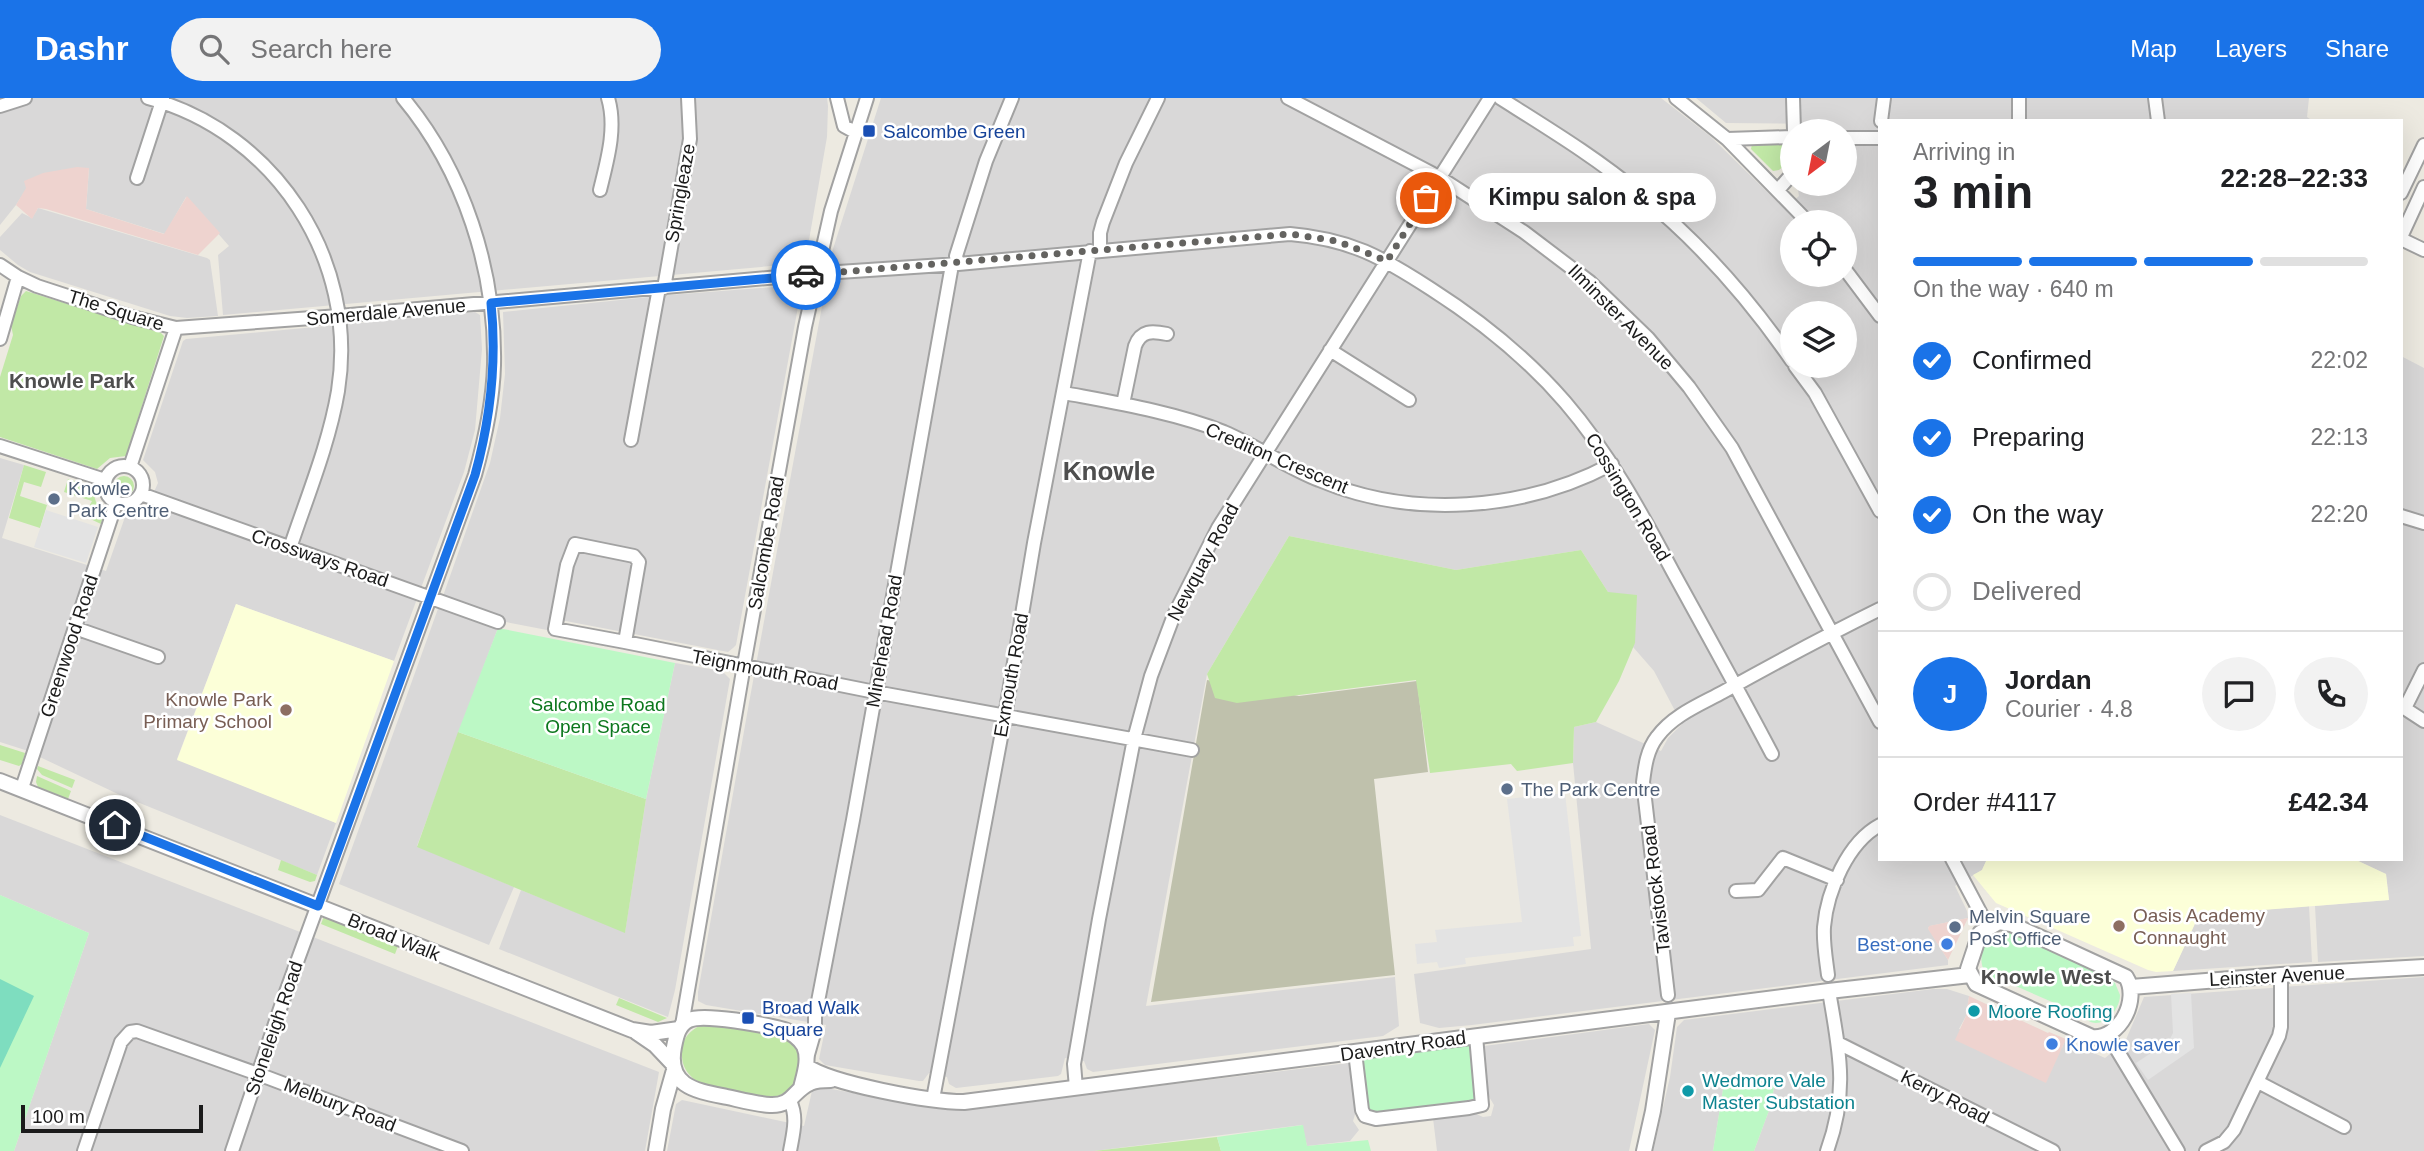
<!DOCTYPE html>
<meta charset="utf-8">
<style>
body{margin:0;font-family:Arial,sans-serif;background:#f2f2f2;color:#202124;height:100vh;display:flex;flex-direction:column;font-size:26px;white-space:nowrap}
*{box-sizing:border-box;margin:0}
p{font-size:23px;color:#757577}
.icon{flex:none;width:38px;height:38px;fill:none;stroke:currentColor;stroke-width:2;stroke-linecap:round;stroke-linejoin:round}
.map{position:relative;flex:1;overflow:hidden}
.sheet{position:absolute;left:1878px;top:21px;width:525px;height:742px;display:flex;flex-direction:column;background:#fff;border-radius:0px;box-shadow:0 7px 28px #0002}
.sheet>*{flex:none}
.needle{width:46px;rotate:212deg}
.tools{position:absolute;left:1780px;top:21px;display:grid;gap:14px}
.tools a{display:grid;place-items:center;width:77px;height:77px;border-radius:50%;background:#fff;box-shadow:0 7px 28px #0002;font-size:35px}
.scale{position:absolute;left:21px;bottom:18px;width:182px;box-sizing:border-box;padding-left:7px;border:4px solid #1b1b1b;border-top:0;font-size:19px;line-height:24px;white-space:nowrap;color:#1b1b1b;-webkit-text-stroke:5px #fff;paint-order:stroke}
.pin{position:absolute;display:grid;place-items:center;width:60px;height:60px;color:#fff;margin:-30px;border:4px solid #fff;border-radius:50%;box-shadow:0 2px 7px #0007}
.courier{position:absolute;display:grid;place-items:center;width:70px;height:70px;margin:-35px;border:5px solid #1a73e8;border-radius:50%;background:#fff;color:#222;box-shadow:0 2px 9px #0007}
.bubble{position:absolute;height:49px;border-radius:24px;background:#fff;box-shadow:0 7px 28px #0002;font-size:23px;font-weight:700;line-height:49px;text-align:center}
.head em{font-style:normal;font-weight:700}
.head div{display:flex;flex-direction:column-reverse}
.head{display:flex;align-items:center;justify-content:space-between;height:119px;padding:0 35px}
h1{font-size:46px;font-weight:700;line-height:52px}
.bar{display:grid;grid-template-columns:repeat(4,1fr);gap:10px 7px;align-content:center;height:84px;padding:0 35px}
.bar i{height:9px;border-radius:5px;background:#e0e0e0}
.bar .selected{background:#1a73e8}
.bar p{grid-column:span 4}
.line{display:flex;align-items:center;gap:18px;padding:0 35px;border-top:2px solid #e0e0e0}
.line div{flex:1}
.round{display:grid;place-items:center;flex:none;width:74px;height:74px;border-radius:37px;background:#f2f2f2}
ol{padding:0 35px;list-style:none}
li{display:flex;align-items:center;gap:21px;height:77px}
li p{margin-inline-start:auto}
li .icon{padding:7px;border-radius:50%;background:#1a73e8;color:#fff;stroke-width:4}
li:last-child{color:#757577}
li i{width:38px;height:38px;border:4px solid #e0e0e0;border-radius:50%}
header{display:flex;align-items:center;gap:42px;box-sizing:border-box;height:98px;padding:0 35px;background:#1a73e8;color:#fff}
header strong{font-size:33px}
nav{display:flex;gap:38px;margin-inline-start:auto;font-size:24px}
.search{width:490px;height:63px;background:#f2f2f2;display:flex;align-items:center;gap:18px;box-sizing:border-box;padding:0 24px;border-radius:38px;color:#757577;font-size:26px}
.map>svg:first-child{display:block}
</style>
<header>
<strong>Dashr</strong>
<div class="search"><svg class="icon" aria-label="search" viewBox="0 0 24 24"><circle cx="10" cy="10" r="6"/><path d="M15 15l6 6"/></svg>Search here</div>
<nav><a>Map</a><a>Layers</a><a>Share</a></nav>
</header>
<div class="map">
<svg width="2424" height="1053" viewBox="0 0 2424 1053">
<rect width="100%" height="100%" fill="#edeae1"/>
<!-- residential -->
<path fill="#d9d8d8" fill-rule="evenodd" d="M 0,0 L 827,0 L 828,8 L 827,39 L 805,165 L 223,217 L 218,157 L 229,148 L 186,99 L 165,136 L 86,111 L 89,70 L 27,90 L 16,107 L 0,127 Z
M 881,0 L 1661,0 L 1710,38 L 1785,111 L 1799,98 L 1797,86 L 1844,86 L 1844,33 L 1831,33 L 1831,26 L 1726,25 L 1696,0 L 2309,0 L 2307,19 L 2313,23 L 1880,23 L 1880,761 L 1987,761 L 1982,772 L 1955,788 L 1967,813 L 1968,820 L 1930,828 L 1928,830 L 1948,862 L 1948,867 L 1472,927 L 1439,930 L 1420,925 L 1414,876 L 1591,851 L 1573,665 L 1574,629 L 1596,624 L 1661,653 L 1668,640 L 1682,626 L 1654,573 L 1633,549 L 1635,544 L 1608,494 L 1581,452 L 1456,472 L 1289,438 L 1207,576 L 1146,908 L 1395,879 L 1399,928 L 1383,938 L 1093,974 L 1087,971 L 1084,963 L 1065,960 L 1061,976 L 1058,978 L 956,990 L 949,986 L 947,979 L 929,975 L 923,983 L 919,983 L 825,967 L 819,961 L 826,927 L 706,907 L 698,903 L 698,894 L 749,605 L 832,154 ZM 1792,124 L 1844,124 L 1844,177 L 1792,177 ZM 1792,215 L 1844,215 L 1844,268 L 1792,268 Z
M 38,110 L 207,160 L 210,162 L 218,218 L 187,220 L 170,218 L 30,174 L 18,167 L 0,152 L 0,139 L 22,115 L 32,120 Z
M 802,187 L 736,547 L 733,550 L 728,554 L 550,520 L 547,532 L 506,524 L 500,518 L 443,498 L 490,365 L 500,320 L 505,276 L 503,214 L 669,197 Z
M 475,214 L 480,217 L 482,251 L 475,332 L 464,374 L 394,563 L 236,506 L 177,661 L 336,725 L 317,777 L 120,697 L 25,652 L 0,644 L 0,360 L 24,367 L 2,440 L 106,473 L 125,419 L 140,414 L 148,407 L 158,385 L 155,374 L 143,362 L 183,243 L 186,241 Z
M 2401,258 L 2424,270 L 2424,858 L 2318,864 L 2315,808 L 2389,802 L 2386,776 L 2354,761 L 2401,761 Z
M 439,508 L 498,530 L 417,748 L 514,789 L 489,847 L 339,786 Z
M 675,565 L 722,573 L 730,581 L 675,892 L 668,919 L 499,851 L 521,792 L 625,834 L 646,701 Z
M 0,717 L 659,974 L 645,1053 L 14,1053 L 89,835 L 0,797 Z
M 2309,808 L 2312,864 L 2173,873 L 2199,817 Z
M 2424,879 L 2424,1053 L 1754,1053 L 1771,1007 L 1774,990 L 1764,977 L 1725,979 L 1713,1053 L 1653,1053 L 1670,979 L 1677,929 L 1684,922 L 1933,891 L 1947,891 L 1969,898 L 1966,918 L 1959,931 L 2062,950 L 2065,942 L 2105,960 L 2125,944 L 2144,899 Z
M 1649,926 L 1655,932 L 1629,1053 L 1437,1053 L 1433,1020 L 1474,1015 L 1483,1019 L 1491,1018 L 1494,1007 L 1488,997 L 1485,986 L 1482,949 L 1484,948 Z
M 1348,965 L 1351,966 L 1357,1010 L 1353,1023 L 1359,1032 L 1350,1043 L 1307,1048 L 1302,1027 L 1094,1053 L 667,1053 L 676,1006 L 682,1002 L 804,1028 L 812,993 L 821,989 L 939,1011 L 966,1011 Z"/>
<!-- commercial -->
<path fill="#eed3cf" d="M 77,69 L 89,70 L 86,111 L 164,136 L 187,98 L 220,135 L 198,157 L 46,111 L 38,110 L 32,121 L 16,107 L 26,90 L 24,83 L 43,75 Z
M 1968,820 L 1948,862 L 1928,831 L 1929,828 Z
M 1969,898 L 2048,935 L 2049,934 L 2066,941 L 2046,985 L 1955,942 L 1966,918 Z"/>
<!-- education -->
<path fill="#fcffd8" d="M 236,506 L 394,563 L 336,725 L 177,662 Z
M 1987,761 L 2354,761 L 2386,776 L 2389,802 L 2199,817 L 2173,873 L 2156,874 L 2148,872 L 1996,805 L 1973,777 L 1982,772 Z"/>
<!-- construction -->
<path fill="#bfc1ac" d="M 1207,582 L 1299,598 L 1417,583 L 1428,674 L 1374,681 L 1395,877 L 1151,904 Z"/>
<!-- grass -->
<path fill="#c1e8a6" d="M 1752,46 L 1792,46 L 1792,61 L 1779,72 L 1773,73 L 1751,51 Z
M 26,193 L 161,235 L 164,238 L 126,358 L 110,360 L 97,371 L 0,339 L 0,279 L 13,237 L 11,227 L 21,198 Z
M 24,367 L 46,374 L 41,389 L 24,384 L 20,398 L 47,407 L 40,430 L 9,420 Z
M114 388a10 10 0 1 1 20 0a10 10 0 1 1-20 0Z
M 68,381 L 91,388 L 96,404 L 104,415 L 101,426 L 84,418 L 92,403 L 64,394 Z
M 1289,438 L 1456,472 L 1581,452 L 1608,494 L 1637,497 L 1635,545 L 1619,583 L 1596,624 L 1574,629 L 1573,665 L 1517,673 L 1511,666 L 1430,675 L 1416,582 L 1237,605 L 1215,600 L 1207,576 Z
M 458,634 L 646,701 L 625,835 L 417,749 Z
M 0,647 L 25,655 L 22,666 L 19,668 L 0,662 Z
M 38,668 L 75,682 L 72,690 L 42,677 L 37,671 Z
M 37,678 L 71,693 L 68,701 L 38,689 L 36,684 Z
M 281,762 L 317,777 L 315,783 L 310,784 L 278,772 Z
M 324,818 L 398,848 L 395,856 L 321,826 Z
M 619,900 L 667,920 L 658,924 L 616,907 Z
M 701,927 C 716,926 775,933 787,941 C 816,958 797,1006 759,999 C 729,994 678,992 682,951 C 683,939 691,932 701,927 Z
M 1217,1039 L 1221,1053 L 1094,1053 Z"/>
<!-- park -->
<path fill="#bcf8c5" d="M 498,530 L 675,565 L 646,701 L 458,634 Z
M 0,797 L 89,835 L 14,1053 L 0,1053 Z
M 2009,835 L 2106,877 L 2115,885 L 2120,897 C 2120,915 2097,937 2082,917 L 2002,882 C 1974,885 1973,835 2009,835 Z
M 1471,946 L 1477,996 L 1474,1002 L 1468,1006 L 1367,1017 L 1361,960 Z
M 1764,977 L 1774,989 L 1771,1007 L 1754,1053 L 1713,1053 L 1725,979 Z
M 1303,1027 L 1307,1048 L 1368,1042 L 1371,1053 L 1221,1053 L 1217,1039 Z"/>
<!-- pitch -->
<path fill="#7eddbf" d="M 0,881 L 34,898 L 0,970 Z"/>
<!-- parking -->
<path fill="#e3e3e3" d="M 46,412 L 98,429 L 86,465 L 34,449 Z
M 1565,695 L 1581,838 L 1573,839 L 1574,848 L 1465,860 L 1466,866 L 1439,870 L 1437,864 L 1417,866 L 1415,846 L 1437,844 L 1435,832 L 1522,824 L 1507,701 Z
M 2191,895 L 2194,950 L 2148,982 L 2136,965 L 2169,943 L 2173,935 L 2171,896 Z"/>
<g fill="none" stroke-linecap="round" stroke-linejoin="round">
<!-- minor casing -->
<g stroke="#a2a2a2" stroke-width="16">
<path id="minor" d="M 148,0 C 275,34 359,162 338,293 C 329,346 307,399 290,450
M 837,0 L 844,28 L 855,34
M 1288,0 L 1439,79 L 1524,134 L 1590,184 L 1648,240 L 1689,289 L 1732,350 L 1880,624
M 1500,0 C 1549,31 1597,60 1641,97 C 1699,144 1750,202 1792,263
M 1676,0 L 1727,41 L 1808,124
M 1793,0 L 1794,33
M 2155,0 L 2158,23
M 0,8 L 25,0
M 1881,23 L 1884,0
M 2019,23 L 2019,0
M 1844,40 L 1880,40
M 1727,41 L 1792,39
M 137,80 L 163,0
M 600,92 C 607,63 617,30 608,0
M 1778,92 L 1792,76
M 2401,95 L 2424,47
M 2401,139 L 2424,89
M 2401,141 L 2424,152
M 1100,152 L 1100,135 L 1103,124 L 1126,65 L 1158,0
M 958,166 L 956,158 L 986,63 L 1012,0
M 0,167 L 18,179
M 1844,170 L 1880,218
M 664,190 L 690,41 L 688,0
M 176,230 L 339,218 L 824,175 L 958,166 L 1290,136 C 1350,141 1382,159 1431,191 C 1481,223 1526,259 1565,304 C 1609,355 1641,414 1673,474 C 1706,534 1740,595 1772,656
M 0,241 L 18,179 L 37,188 L 132,219 L 176,230 L 130,369
M 1330,252 L 1409,302
M 1795,268 L 1815,295 L 1880,413
M 1064,295 C 1117,305 1173,314 1224,334 C 1257,348 1286,369 1319,382 C 1411,421 1524,413 1612,366
M 1123,306 L 1135,248 C 1141,232 1152,233 1167,236
M 631,342 L 659,190
M 0,348 L 105,382
M105 387a19 19 0 1 1 38 0a19 19 0 1 1-38 0Z
M 141,396 L 498,524
M 2401,418 L 2424,425
M 75,530 L 158,559
M 625,544 L 555,531 L 567,467 L 575,446 L 634,458 L 639,464 L 625,544 L 875,594 L 1192,652
M 2401,608 L 2424,623
M 2405,610 L 2424,572
M 22,690 L 116,405
M 1952,761 L 1988,829
M 1736,793 L 1758,792 L 1783,760 L 1837,782
M 1828,877 C 1826,861 1823,845 1824,829 C 1827,793 1848,744 1880,727
M 1668,897 L 1643,684 C 1645,668 1647,652 1657,639 C 1673,617 1701,606 1723,594 C 1775,565 1827,537 1880,511
M 682,927 L 744,567 L 805,229 L 831,113 L 867,0
M 2108,937 L 2178,1053
M 1838,945 L 2053,1053
M 1355,954 L 1362,1012 L 1365,1018 L 1376,1021 L 1469,1010 L 1482,1007 L 1476,938
M 807,960 L 815,932 L 815,919 L 853,722 L 952,167
M 2258,984 L 2344,1029
M 1076,990 L 1074,966 L 1099,821 L 1134,641 L 1151,578 L 1174,517 L 1218,430 L 1490,0
M 933,1001 L 1005,618 L 1034,445 L 1090,153
M 790,1003 C 798,1019 793,1036 790,1053
M 84,1053 L 121,944 L 130,934 L 137,933 L 258,976 L 462,1053
M 232,1053 L 282,905 L 475,377 C 485,341 493,305 494,267 C 496,173 464,73 403,0
M 1827,1053 C 1849,993 1839,953 1829,893
M 2206,1053 L 2224,1044 L 2234,1032 L 2279,938 L 2281,929 L 2281,877"/>
</g>
<!-- tertiary casing -->
<g stroke="#a2a2a2" stroke-width="18">
<path id="tertiary" d="M 0,683 L 632,932 L 651,935 L 679,931
M 1999,824 L 2011,826 L 2126,879 C 2140,901 2120,942 2092,939 L 1976,886 L 1968,871 L 1980,835 Z
M 2131,889 L 2281,877 L 2424,869
M 636,934 L 655,947 L 673,966
M 806,968 C 832,986 930,1004 964,1004 L 1829,893 L 1970,877
M 801,990 C 804,977 810,961 804,948 C 800,941 791,934 784,932 C 767,927 703,915 689,922 C 678,927 676,939 674,949 C 666,989 697,993 727,999 C 741,1002 756,1006 770,1007 C 793,1008 792,993 810,985 C 816,982 824,982 831,982
M 656,1053 L 663,1011 L 674,972
M 1644,1053 L 1653,1013 L 1668,915"/>
</g>
<!-- minor -->
<use href="#minor" stroke="#fff" stroke-width="12"/>
<!-- tertiary -->
<use href="#tertiary" stroke="#fff" stroke-width="14"/>
</g>
<g fill="none" stroke-linecap="round" stroke-linejoin="round">
<!-- done -->
<path stroke="#646360" stroke-width="7" stroke-dasharray="0 12.6" d="M 806,177 L 1290,136 L 1337,143 L 1387,163 L 1426,100"/>
<!-- route -->
<path stroke="#1a73e8" stroke-width="9" d="M 115,727 L 318,808 L 475,377 C 491,319 497,264 491,205 L 806,177"/>
</g>
<!-- markers -->
<g fill="#1a4fb4" stroke="#fff" stroke-width="2.5">
<rect x="862" y="26" width="14" height="14" rx="3.5"/>
<rect x="741" y="913" width="14" height="14" rx="3.5"/>
</g>
<g fill="#5c6f8a" stroke="#fff" stroke-width="2.5">
<circle cx="54" cy="401" r="7"/>
<circle cx="1507" cy="691" r="7"/>
<circle cx="1955" cy="829" r="7"/>
</g>
<g fill="#8d6e63" stroke="#fff" stroke-width="2.5">
<circle cx="286" cy="612" r="7"/>
<circle cx="2119" cy="828" r="7"/>
</g>
<g fill="#3f7fe0" stroke="#fff" stroke-width="2.5">
<circle cx="1947" cy="846" r="7"/>
<circle cx="2052" cy="946" r="7"/>
</g>
<g fill="#0f9aa8" stroke="#fff" stroke-width="2.5">
<circle cx="1974" cy="913" r="7"/>
<circle cx="1688" cy="993" r="7"/>
</g>
<g text-anchor="middle" dominant-baseline="central" stroke-width="5" stroke-linejoin="round" paint-order="stroke">
<!-- transit labels -->
<g font-size="19" fill="#164399" stroke="#fff" text-anchor="start">
<text x="883" y="33">Salcombe Green</text>
<text x="762" y="909">Broad Walk<tspan x="762" dy="22">Square</tspan></text>
</g>
<!-- street labels -->
<g font-size="19" fill="#1b1b1b" stroke="#fff">
<text transform="translate(680 95) rotate(-80)">Springleaze</text>
<text transform="translate(116 212) rotate(17)">The Square</text>
<text transform="translate(386 214) rotate(-5)">Somerdale Avenue</text>
<text transform="translate(1621 219) rotate(45)">Ilminster Avenue</text>
<text transform="translate(1277 360) rotate(23)">Crediton Crescent</text>
<text transform="translate(1628 399) rotate(59)">Cossington Road</text>
<text transform="translate(766 445) rotate(-80)">Salcombe Road</text>
<text transform="translate(320 460) rotate(19)">Crossways Road</text>
<text transform="translate(1203 464) rotate(-62)">Newquay Road</text>
<text transform="translate(884 543) rotate(-80)">Minehead Road</text>
<text transform="translate(69 548) rotate(-72)">Greenwood Road</text>
<text transform="translate(765 572) rotate(11)">Teignmouth Road</text>
<text transform="translate(1011 577) rotate(-80)">Exmouth Road</text>
<text transform="translate(1656 791) rotate(-97)">Tavistock Road</text>
<text transform="translate(394 839) rotate(22)">Broad Walk</text>
<text transform="translate(2277 878) rotate(-3)">Leinster Avenue</text>
<text transform="translate(274 930) rotate(-71)">Stoneleigh Road</text>
<text transform="translate(1403 948) rotate(-8)">Daventry Road</text>
<text transform="translate(1945 999) rotate(27)">Kerry Road</text>
<text transform="translate(340 1007) rotate(21)">Melbury Road</text>
</g>
<!-- service labels -->
<g font-size="19" fill="#4e5e75" stroke="#fff" text-anchor="start">
<text x="68" y="390">Knowle<tspan x="68" dy="22">Park Centre</tspan></text>
<text x="1521" y="691">The Park Centre</text>
<text x="1969" y="818">Melvin Square<tspan x="1969" dy="22">Post Office</tspan></text>
</g>
<!-- education labels -->
<g font-size="19" fill="#785e54" stroke="#fff" text-anchor="end">
<text x="272" y="601">Knowle Park<tspan x="272" dy="22">Primary School</tspan></text>
<text x="2133" y="817" text-anchor="start">Oasis Academy<tspan x="2133" dy="22">Connaught</tspan></text>
</g>
<!-- park labels -->
<g font-size="19" fill="#0c771d" stroke="#fff">
<text x="598" y="606">Salcombe Road<tspan x="598" dy="22">Open Space</tspan></text>
</g>
<!-- shop labels -->
<g font-size="19" fill="#366cbe" stroke="#fff" text-anchor="end">
<text x="1933" y="846">Best-one</text>
<text x="2066" y="946" text-anchor="start">Knowle saver</text>
</g>
<!-- culture labels -->
<g font-size="19" fill="#0d838f" stroke="#fff" text-anchor="start">
<text x="1988" y="913">Moore Roofing</text>
<text x="1702" y="982">Wedmore Vale<tspan x="1702" dy="22">Master Substation</tspan></text>
</g>
<!-- neighbourhood labels -->
<g font-size="21" font-weight="bold" fill="#4e4e4e" stroke="#fff">
<text x="72" y="282">Knowle Park</text>
<text x="2046" y="878">Knowle West</text>
</g>
<!-- district labels -->
<g font-size="26" font-weight="bold" fill="#4e4e4e" stroke="#fff">
<text x="1109" y="373">Knowle</text>
</g>
</g>
</svg>
<div class="tools">
<a><svg class="needle" viewBox="-14 -14 28 28"><path d="M0-13l5 13h-10z" fill="#e53935"/><path d="M0 13l5-13h-10z" fill="#757577"/></svg></a>
<a><svg class="icon" aria-label="locate" viewBox="0 0 24 24"><circle cx="12" cy="12" r="6"/><path d="M12 2v4M12 18v4M2 12h4M18 12h4"/></svg></a>
<a><svg class="icon" aria-label="layers" viewBox="0 0 24 24"><path d="M12 4l9 5-9 5-9-5zM3 14l9 5 9-5"/></svg></a>
</div>
<div class="scale">100 m</div>
<div class="pin" style="left:1426px;top:100px;background:#ea580c"><svg class="icon" aria-label="bag" viewBox="0 0 24 24"><path d="M5 8h14l-1 12H6zM9 8a3 3 0 0 1 6 0"/></svg></div>
<div class="pin" style="left:115px;top:727px;background:#1f2937"><svg class="icon" aria-label="home" viewBox="0 0 24 24"><path d="M3 11l9-7 9 7M6 9v11h12V9"/></svg></div>
<div class="courier" style="left:806px;top:177px"><svg class="icon" aria-label="car" viewBox="0 0 24 24"><path d="M5 17H2v-5l4-1 3-4h7l3 4 3 1v5h-3M9 17h6M6 11h13"/><circle cx="7" cy="17" r="2"/><circle cx="17" cy="17" r="2"/></svg></div>
<div class="bubble" style="left:1468px;top:75px;width:248px">Kimpu salon &amp; spa</div>
<section class="sheet">
<div class="head"><div><h1>3 min</h1><p>Arriving in</p></div><em>22:28–22:33</em></div>
<div class="bar"><i class="selected"></i><i class="selected"></i><i class="selected"></i><i></i><p>On the way · 640 m</p></div>
<ol>
<li><svg class="icon" aria-label="check" viewBox="0 0 24 24"><path d="M5 12l5 5 9-10"/></svg>Confirmed<p>22:02</p></li>
<li><svg class="icon" aria-label="check" viewBox="0 0 24 24"><path d="M5 12l5 5 9-10"/></svg>Preparing<p>22:13</p></li>
<li><svg class="icon" aria-label="check" viewBox="0 0 24 24"><path d="M5 12l5 5 9-10"/></svg>On the way<p>22:20</p></li>
<li><i></i>Delivered</li>
</ol>
<div class="line" style="height:126px"><b class="round" style="background:#1a73e8;color:#fff">J</b><div><b>Jordan</b><p>Courier · 4.8</p></div><a class="round"><svg class="icon" aria-label="chat" viewBox="0 0 24 24"><path d="M4 5h16v11H9l-5 4z"/></svg></a><a class="round"><svg class="icon" aria-label="phone" viewBox="0 0 24 24"><path d="M5 4h4l2 5-3 2q2 4 5 5l2-3 5 2v4C11 20 4 13 5 4z"/></svg></a></div>
<div class="line" style="height:91px"><div>Order #4117</div><b>£42.34</b></div>
</section>
</div>
